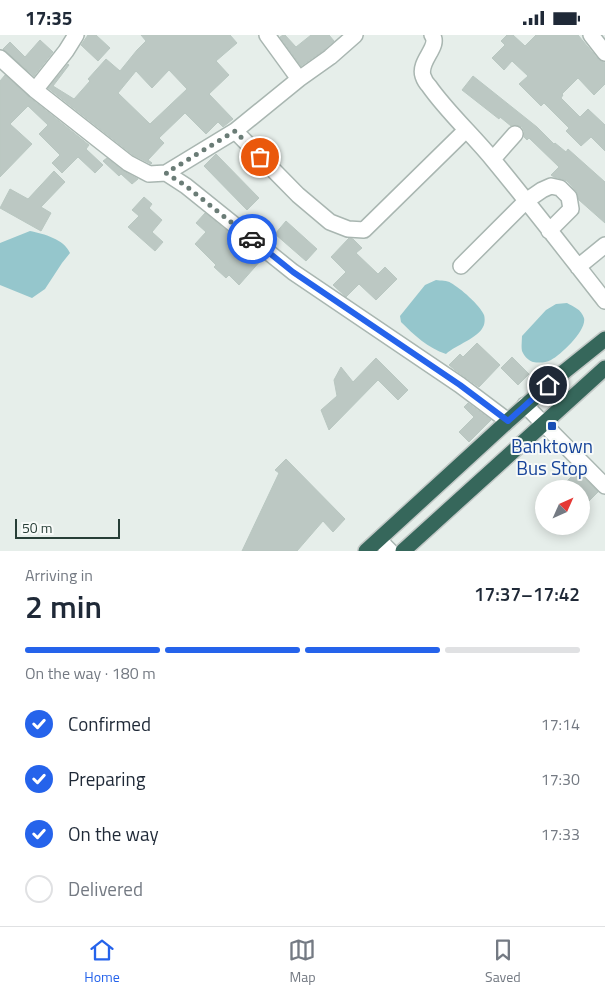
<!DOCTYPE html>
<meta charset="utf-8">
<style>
body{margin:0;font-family:"Titillium Web",sans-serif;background:#f6f6f7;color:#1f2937;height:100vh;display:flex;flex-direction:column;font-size:19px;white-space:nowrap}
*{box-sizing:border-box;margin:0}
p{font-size:16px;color:#747a83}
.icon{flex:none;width:28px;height:28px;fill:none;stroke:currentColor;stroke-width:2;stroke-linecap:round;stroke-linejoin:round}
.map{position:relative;height:516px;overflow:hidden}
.side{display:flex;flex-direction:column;background:#fff;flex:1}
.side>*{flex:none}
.needle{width:32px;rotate:45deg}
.buttons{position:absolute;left:535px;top:445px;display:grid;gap:10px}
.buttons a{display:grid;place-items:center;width:55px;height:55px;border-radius:50%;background:#fff;box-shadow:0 2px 12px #0003;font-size:25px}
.scale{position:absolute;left:15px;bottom:12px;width:105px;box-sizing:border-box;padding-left:5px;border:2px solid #273e37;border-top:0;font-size:14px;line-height:18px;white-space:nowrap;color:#273e37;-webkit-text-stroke:4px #f7faf8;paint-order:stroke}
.pin{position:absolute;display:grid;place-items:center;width:42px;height:42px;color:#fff;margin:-21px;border:2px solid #fff;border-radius:50%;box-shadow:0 1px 5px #0007}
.courier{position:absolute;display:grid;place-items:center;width:50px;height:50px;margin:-25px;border:4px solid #2563eb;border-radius:50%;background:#fff;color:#222;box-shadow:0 1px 6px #0007}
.head em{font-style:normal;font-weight:600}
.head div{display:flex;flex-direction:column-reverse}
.head{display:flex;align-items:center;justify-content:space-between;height:85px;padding:0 25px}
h1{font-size:32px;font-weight:600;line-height:38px}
.bar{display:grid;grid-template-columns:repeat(4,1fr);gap:8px 5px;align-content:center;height:60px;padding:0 25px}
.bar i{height:6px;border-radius:4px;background:#e0e1e3}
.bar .selected{background:#2563eb}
.bar p{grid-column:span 4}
ol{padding:0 25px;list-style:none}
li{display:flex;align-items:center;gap:15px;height:55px}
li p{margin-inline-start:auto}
li .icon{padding:5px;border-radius:50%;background:#2563eb;color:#fff;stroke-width:4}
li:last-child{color:#747a83}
li i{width:28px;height:28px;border:2px solid #e0e1e3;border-radius:50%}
.status{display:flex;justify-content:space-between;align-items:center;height:35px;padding:0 25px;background:#fff;direction:ltr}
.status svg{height:14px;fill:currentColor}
.menu{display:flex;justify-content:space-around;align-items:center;height:70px;border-top:1px solid #e0e1e3;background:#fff;font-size:14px;color:#747a83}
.menu a{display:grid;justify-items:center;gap:2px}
.menu .selected{color:#2563eb}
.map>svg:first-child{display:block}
</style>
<div class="status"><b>17:35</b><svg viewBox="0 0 49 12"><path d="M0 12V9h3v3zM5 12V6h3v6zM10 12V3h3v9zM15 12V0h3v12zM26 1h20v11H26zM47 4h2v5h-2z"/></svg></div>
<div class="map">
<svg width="605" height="516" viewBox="0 0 605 516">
<rect width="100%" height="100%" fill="#e6eeea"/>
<!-- water -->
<path fill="#95c6cc" d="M 30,196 C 44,199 64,204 70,218 L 62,228 L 45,254 L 32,263 L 0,250 L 0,208 Z
M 436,245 C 441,246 447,245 451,248 C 460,253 480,270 484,280 C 485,283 485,289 483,292 C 478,303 456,310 446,319 C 428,313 414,300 401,287 L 400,281 L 425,250 Z
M 567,268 C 574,272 581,274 584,283 C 587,295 561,320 551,325 C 545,328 539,328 533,327 C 528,325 524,321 522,316 C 521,311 522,306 522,301 L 546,275 L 556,269 Z"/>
<!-- building -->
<path fill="#bcc8c3" stroke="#b9c7c1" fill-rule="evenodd" d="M 88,0 L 96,0 L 110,13 L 98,26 L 81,10 Z
M 141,0 L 230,0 L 237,8 L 216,26 L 229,40 L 209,59 L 233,84 L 223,92 L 218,87 L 206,99 L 185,78 L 159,103 L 164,108 L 148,125 L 152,128 L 151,129 L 133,120 L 48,53 L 68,29 L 69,30 L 53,51 L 74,64 L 90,46 L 88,44 L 106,24 L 120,36 L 137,15 L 146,6 ZM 169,35 L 187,54 L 150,89 L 118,58 L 136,36 L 152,53 Z
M 283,0 L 285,0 L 296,12 L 311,0 L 329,0 L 334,6 L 324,15 L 301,31 L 280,2 Z
M 507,0 L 513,0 L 525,11 L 536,0 L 578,0 L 598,24 L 605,28 L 605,49 L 594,60 L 578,43 L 562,59 L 563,60 L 561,63 L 580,82 L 588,74 L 605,90 L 605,116 L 591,102 L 581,111 L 566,96 L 569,93 L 544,68 L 541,71 L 519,49 L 528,41 L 512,26 L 504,35 L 492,23 L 505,10 L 501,6 Z
M 40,5 L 53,17 L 34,41 L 3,14 L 10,7 L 25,22 Z
M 5,40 L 29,62 L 89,110 L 86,114 L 103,130 L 95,138 L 78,122 L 62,138 L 52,128 L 60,120 L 39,99 L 48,90 L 28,71 L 10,89 L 32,109 L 0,142 L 0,46 Z
M 473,41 L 537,92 L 554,109 L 555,108 L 566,117 L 568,114 L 605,147 L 605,188 L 579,165 L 576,156 L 567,146 L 562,144 L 554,142 L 551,140 L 559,132 L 529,103 L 527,105 L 524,102 L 524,96 L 522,92 L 516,90 L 511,91 L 500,82 L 499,84 L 462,55 Z
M 216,119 L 259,163 L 247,175 L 204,131 Z
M 107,123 L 122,135 L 138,144 L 132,149 L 121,139 L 119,141 L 103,126 Z
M 54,136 L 65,147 L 41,172 L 51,178 L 41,196 L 0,173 L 10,154 L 28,164 Z
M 144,162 L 152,169 L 149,173 L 162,185 L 152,197 L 163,207 L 155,216 L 128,192 L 139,181 L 132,175 Z
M 205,178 L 262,224 L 239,250 L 229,240 L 226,243 L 214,232 L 216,230 L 195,209 L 206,197 L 196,188 Z
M 286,186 L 317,214 L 306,226 L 275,199 Z
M 349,203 L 353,204 L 362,213 L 356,218 L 378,239 L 385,232 L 397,244 L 376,265 L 359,249 L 346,262 L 333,250 L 346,237 L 331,222 Z
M 477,308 L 500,330 L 479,352 L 455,335 L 449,330 L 460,319 L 463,322 Z
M 512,322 L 529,339 L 518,350 L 501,333 Z
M 376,323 L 408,355 L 398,365 L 378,345 L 329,395 L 321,375 L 337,361 L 334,345 L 341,332 L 353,347 Z
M 468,368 L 491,385 L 469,407 L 459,397 L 474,382 L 464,372 Z
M 286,424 L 345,484 L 333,497 L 323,486 L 297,516 L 242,516 L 279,438 L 275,435 Z
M 575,434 L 598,457 L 581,474 L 581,454 L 559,454 L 573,440 L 571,438 Z"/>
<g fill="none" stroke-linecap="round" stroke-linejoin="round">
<!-- minor casing -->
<g stroke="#a9b6b1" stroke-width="18">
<path id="minor" d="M 267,0 L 299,44
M 432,0 C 441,11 418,26 423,41 C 424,44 427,49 429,51 C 448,78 473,100 494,126 C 532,172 568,219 605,266
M 591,0 L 605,18
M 0,23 L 35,55 L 128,128 L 149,139 L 166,138 L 186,151 L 293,237 L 460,350 L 508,386
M 35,55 L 66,16 L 76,0
M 235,96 L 298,160 L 330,187 L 348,194 L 364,195 L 466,95
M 493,124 L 515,99
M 166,138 L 235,96 L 299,44 L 330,22 L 355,0
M 461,231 L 526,166 L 542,155 L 551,151 L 560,153 L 569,162 L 571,174 L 549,196
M 578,232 L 605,210
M 525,370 L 605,451
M 379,505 L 390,516"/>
</g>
<!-- highway casing -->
<g stroke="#c3c9c7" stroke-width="18">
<path id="highway" d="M 366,516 L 508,386 L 560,340 L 605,304
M 403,516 L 605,333"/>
</g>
<!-- minor -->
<use href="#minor" stroke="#fff" stroke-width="15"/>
<!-- highway -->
<use href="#highway" stroke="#36675b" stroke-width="15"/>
</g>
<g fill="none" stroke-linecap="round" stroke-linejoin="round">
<!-- done -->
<path stroke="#6a7c76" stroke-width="5" stroke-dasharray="0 9" d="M 252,204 L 186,151 L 166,138 L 235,96 L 260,122"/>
<!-- route -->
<path stroke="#2563eb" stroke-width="6" d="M 252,204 L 293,237 L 460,350 L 508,386 L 548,350"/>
</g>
<!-- markers -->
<rect fill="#1a4fb4" stroke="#f7faf8" stroke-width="2" x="547" y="386" width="10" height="10" rx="2.5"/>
<g text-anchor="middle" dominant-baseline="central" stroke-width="4" stroke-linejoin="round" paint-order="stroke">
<!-- transit labels -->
<g font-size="19" fill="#164399" stroke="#f7faf8">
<text x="552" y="410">Banktown<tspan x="552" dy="22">Bus Stop</tspan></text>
</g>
</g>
</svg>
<div class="buttons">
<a><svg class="needle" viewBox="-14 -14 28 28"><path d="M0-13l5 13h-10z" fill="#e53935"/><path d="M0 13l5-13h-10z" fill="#747a83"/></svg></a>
</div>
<div class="scale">50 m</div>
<div class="pin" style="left:260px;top:122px;background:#ea580c"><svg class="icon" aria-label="bag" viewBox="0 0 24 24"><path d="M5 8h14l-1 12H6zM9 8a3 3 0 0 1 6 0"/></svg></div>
<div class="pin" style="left:548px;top:350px;background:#1f2937"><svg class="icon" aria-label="home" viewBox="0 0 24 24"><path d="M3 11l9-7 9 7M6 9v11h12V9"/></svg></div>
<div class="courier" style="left:252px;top:204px"><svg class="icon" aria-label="car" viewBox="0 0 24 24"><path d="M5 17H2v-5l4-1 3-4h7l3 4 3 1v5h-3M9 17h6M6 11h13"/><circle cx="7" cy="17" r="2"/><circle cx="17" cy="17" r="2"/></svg></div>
</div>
<section class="side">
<div class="head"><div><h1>2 min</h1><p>Arriving in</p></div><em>17:37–17:42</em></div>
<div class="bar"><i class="selected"></i><i class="selected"></i><i class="selected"></i><i></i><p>On the way · 180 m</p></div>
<ol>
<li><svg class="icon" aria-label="check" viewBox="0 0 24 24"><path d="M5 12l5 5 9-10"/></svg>Confirmed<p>17:14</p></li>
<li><svg class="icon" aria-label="check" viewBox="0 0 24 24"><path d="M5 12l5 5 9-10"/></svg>Preparing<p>17:30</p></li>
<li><svg class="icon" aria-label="check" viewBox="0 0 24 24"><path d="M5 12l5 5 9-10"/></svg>On the way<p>17:33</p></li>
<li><i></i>Delivered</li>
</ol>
</section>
<nav class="menu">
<a class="selected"><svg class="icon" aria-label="home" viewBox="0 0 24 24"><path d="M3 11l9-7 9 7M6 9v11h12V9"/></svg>Home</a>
<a><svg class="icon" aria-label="map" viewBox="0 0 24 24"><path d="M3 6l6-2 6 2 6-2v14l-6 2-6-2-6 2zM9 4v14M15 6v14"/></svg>Map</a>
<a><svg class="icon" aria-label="saved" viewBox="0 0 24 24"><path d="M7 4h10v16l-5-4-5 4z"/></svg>Saved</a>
</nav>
